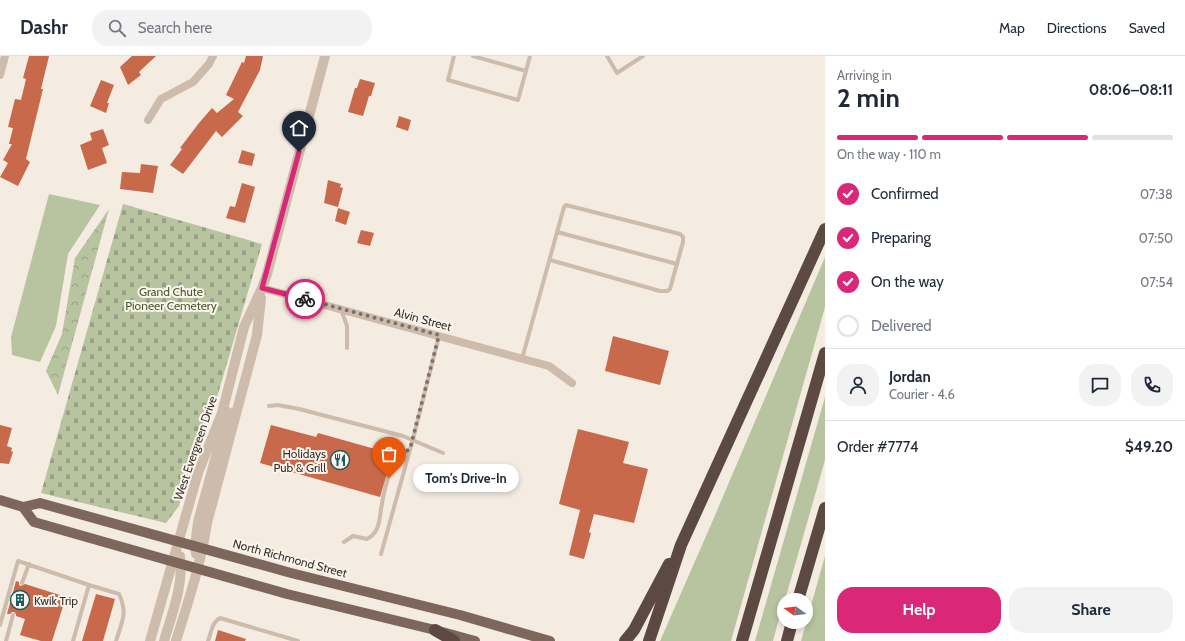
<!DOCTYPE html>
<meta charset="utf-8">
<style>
body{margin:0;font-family:Cabin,sans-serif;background:#f2f2f3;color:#1f2937;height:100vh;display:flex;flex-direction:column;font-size:15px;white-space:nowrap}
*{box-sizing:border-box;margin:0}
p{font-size:13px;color:#747a83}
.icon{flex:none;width:22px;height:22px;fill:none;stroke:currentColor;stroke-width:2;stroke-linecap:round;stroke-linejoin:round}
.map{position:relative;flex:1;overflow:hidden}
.details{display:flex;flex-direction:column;background:#fff;width:360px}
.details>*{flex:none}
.needle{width:26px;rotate:285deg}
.fabs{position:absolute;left:777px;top:537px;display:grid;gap:8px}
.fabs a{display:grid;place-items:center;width:36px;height:36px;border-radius:50%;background:#fff;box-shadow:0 2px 6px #0003;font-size:20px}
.pin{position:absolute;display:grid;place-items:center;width:34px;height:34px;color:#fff;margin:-41px -17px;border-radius:50% 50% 50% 0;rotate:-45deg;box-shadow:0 0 4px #0007}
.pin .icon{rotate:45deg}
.courier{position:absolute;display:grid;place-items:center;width:40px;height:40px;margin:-20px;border:3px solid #db2777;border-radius:50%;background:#fff;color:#222;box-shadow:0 1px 5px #0007}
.bubble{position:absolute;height:28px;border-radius:14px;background:#fff;box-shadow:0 2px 6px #0003;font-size:13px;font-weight:800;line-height:28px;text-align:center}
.head em{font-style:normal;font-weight:800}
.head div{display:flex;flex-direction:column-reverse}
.head{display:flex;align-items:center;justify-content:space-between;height:68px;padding:0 12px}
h1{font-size:26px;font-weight:800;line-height:30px}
.bar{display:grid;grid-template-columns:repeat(4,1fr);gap:6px 4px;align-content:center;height:48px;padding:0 12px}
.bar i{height:5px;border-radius:3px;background:#e0e1e3}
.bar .current{background:#db2777}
.bar p{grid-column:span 4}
.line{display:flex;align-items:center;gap:10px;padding:0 12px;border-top:1px solid #e0e1e3}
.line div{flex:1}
.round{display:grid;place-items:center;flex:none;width:42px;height:42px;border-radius:16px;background:#f2f2f3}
ol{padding:0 12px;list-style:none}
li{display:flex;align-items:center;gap:12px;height:44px}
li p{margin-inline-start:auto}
li .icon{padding:4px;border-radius:50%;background:#db2777;color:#fff;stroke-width:4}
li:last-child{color:#747a83}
li i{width:22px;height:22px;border:2px solid #e0e1e3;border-radius:50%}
.primary-button{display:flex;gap:8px;margin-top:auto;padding:8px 12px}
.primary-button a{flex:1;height:46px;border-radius:16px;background:#db2777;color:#fff;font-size:16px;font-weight:800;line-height:46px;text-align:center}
.primary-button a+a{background:#f2f2f3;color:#1f2937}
header{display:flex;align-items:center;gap:24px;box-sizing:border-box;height:56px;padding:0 20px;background:#fff;border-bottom:1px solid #e0e1e3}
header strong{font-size:19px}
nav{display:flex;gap:22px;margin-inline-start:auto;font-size:14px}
.search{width:280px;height:36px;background:#f2f2f3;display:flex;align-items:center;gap:10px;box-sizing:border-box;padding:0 14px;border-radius:16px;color:#747a83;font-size:15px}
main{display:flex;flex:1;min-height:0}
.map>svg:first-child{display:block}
</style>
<header>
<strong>Dashr</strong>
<div class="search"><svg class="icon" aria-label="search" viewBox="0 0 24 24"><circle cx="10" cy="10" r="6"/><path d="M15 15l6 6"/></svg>Search here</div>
<nav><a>Map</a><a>Directions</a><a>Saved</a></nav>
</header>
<main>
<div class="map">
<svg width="825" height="585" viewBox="0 0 825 585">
<defs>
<pattern id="forest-crowns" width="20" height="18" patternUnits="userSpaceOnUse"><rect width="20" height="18" fill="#b8c4a0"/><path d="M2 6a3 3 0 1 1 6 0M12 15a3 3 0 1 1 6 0" fill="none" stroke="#97a083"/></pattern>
<pattern id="cemetery-stones" width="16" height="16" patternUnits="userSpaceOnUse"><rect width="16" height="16" fill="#b8c4a0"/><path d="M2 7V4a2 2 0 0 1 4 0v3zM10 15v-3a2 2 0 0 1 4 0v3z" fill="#97a083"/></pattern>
</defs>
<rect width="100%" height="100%" fill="#f4ebe1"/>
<!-- green -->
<path fill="#b8c4a0" d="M 49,138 L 100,149 L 68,198 L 56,270 L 40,306 L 12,299 L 11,281 Z
M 825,201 L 825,251 L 731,585 L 660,585 L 710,471 Z
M 825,341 L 825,404 L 785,544 L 784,544 L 773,585 L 755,585 Z
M 825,500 L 825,585 L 801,585 Z"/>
<!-- forest -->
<path fill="url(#forest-crowns)" d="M 109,153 L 58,339 L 46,315 L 62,278 L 75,202 Z"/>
<!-- cemetery -->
<path fill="url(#cemetery-stones)" d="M 123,148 L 262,188 L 213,355 L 193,402 L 179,450 L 166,467 L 41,437 Z"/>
<!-- building -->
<path fill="#c8694b" d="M 29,0 L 49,0 L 41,33 L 43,33 L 26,103 L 30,106 L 18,130 L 0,121 L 8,107 L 3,104 L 12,88 L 9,88 L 13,72 L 8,71 L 15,43 L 21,44 L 26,23 L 23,22 Z
M 132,0 L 156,0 L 139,16 L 141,19 L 128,29 L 120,11 Z
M 246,0 L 263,0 L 260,14 L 238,56 L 243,60 L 222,81 L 216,75 L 183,118 L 170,109 L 182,93 L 180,92 L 199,67 L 212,52 L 217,57 L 234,43 L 226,39 L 242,6 L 244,7 Z
M 360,23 L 375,27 L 371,40 L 369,40 L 363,60 L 348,56 L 355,32 L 357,32 Z
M 101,24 L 114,29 L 107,47 L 109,47 L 106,57 L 90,50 Z
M 399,60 L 411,64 L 408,75 L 396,71 Z
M 103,73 L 109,89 L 102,92 L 107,107 L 88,114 L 80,89 L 92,84 L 90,77 Z
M 242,94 L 255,98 L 252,110 L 238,107 Z
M 141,108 L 158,110 L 153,137 L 120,133 L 122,116 L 140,117 Z
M 328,124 L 341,128 L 340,131 L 343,132 L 338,151 L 324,147 Z
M 242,127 L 255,131 L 245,167 L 226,162 L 230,150 L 235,151 Z
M 338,152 L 350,156 L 346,169 L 335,165 Z
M 361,174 L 374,177 L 370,190 L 357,187 Z
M 613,280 L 669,295 L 660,329 L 605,315 Z
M 0,369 L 12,372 L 7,390 L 12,392 L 11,395 L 13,396 L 9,408 L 0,407 Z
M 271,369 L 316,381 L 318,377 L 393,398 L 380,441 L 260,407 Z
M 578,373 L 629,386 L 623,407 L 648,413 L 634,467 L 594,458 L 589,476 L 591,477 L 584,503 L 569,499 L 580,454 L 559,448 Z
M 16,525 L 19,526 L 19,529 L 21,530 L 25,528 L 66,541 L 52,585 L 41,585 L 20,579 L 25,563 L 16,560 L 16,558 L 14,556 L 12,556 L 10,558 L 7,558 Z
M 96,538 L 115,543 L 103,585 L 82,585 Z
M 218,574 L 246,583 L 245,585 L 215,585 Z"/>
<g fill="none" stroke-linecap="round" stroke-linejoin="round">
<!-- service -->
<path stroke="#cdbbac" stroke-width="4" d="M 454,0 L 448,24 L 518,44 L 530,0
M 473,0 L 526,15
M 607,0 L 617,17 L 643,0
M 557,176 L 677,208
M 341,253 L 347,270 L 347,292
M 522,303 L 564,151 L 566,149 L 680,178 L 683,181 L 683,186 L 670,233 L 667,235 L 660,235 L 550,204
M 269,350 L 278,349 L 299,353 L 403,380 L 443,397
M 344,486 L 353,480 L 367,483 C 381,476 379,461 382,448 C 383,438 391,408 397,401 C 401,398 406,395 410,393
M 381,498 L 413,383 L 439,280
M 22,527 L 29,508
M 89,529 L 119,538 C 128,558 122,565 116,585
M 0,569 L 18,505 L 89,529 L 73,585
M 6,585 L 13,559
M 208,585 C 211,577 212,566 220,562 L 298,585"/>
<!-- minor -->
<path stroke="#cdbbac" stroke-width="8" d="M 0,19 L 5,0
M 148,64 L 161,43 L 193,26 L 209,8 L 213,0
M 262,232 L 549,310 L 572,327"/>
<!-- tertiary -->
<path stroke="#cdbbac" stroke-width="10" d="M 196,498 L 195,490 L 198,466 L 228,356
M 150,585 L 198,417 L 222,357 L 244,271 L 262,232 L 267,218 L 325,0
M 164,585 C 172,557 184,529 180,500
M 176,585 C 188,546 201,508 207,467 L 257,279 L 261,242"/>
<!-- primary -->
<path stroke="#7d675c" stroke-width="10" d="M 0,444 L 23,451 L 40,447 L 291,517 L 460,559 L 550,585
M 23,451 L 34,466 L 287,538 L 435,574 L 475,585"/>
<!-- motorway -->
<path stroke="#5c4a42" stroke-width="12" d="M 798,544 L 825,452
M 435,574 L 454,585
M 625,585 L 634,574 L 669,508
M 649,585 L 681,489 L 825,173
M 742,585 L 825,297
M 787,585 L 792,566"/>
</g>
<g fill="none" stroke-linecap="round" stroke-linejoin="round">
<!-- done -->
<path stroke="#7c716b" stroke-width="4" stroke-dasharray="0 7.2" d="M 305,243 L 439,279 L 410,393 C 395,402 394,404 389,422"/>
<!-- route -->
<path stroke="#db2777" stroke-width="5" d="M 299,96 L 262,232 L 305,243"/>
</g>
<!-- icons -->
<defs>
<g id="restaurant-ring" transform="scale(1)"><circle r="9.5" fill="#fbf5ee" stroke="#1f5a5e" stroke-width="1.5"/><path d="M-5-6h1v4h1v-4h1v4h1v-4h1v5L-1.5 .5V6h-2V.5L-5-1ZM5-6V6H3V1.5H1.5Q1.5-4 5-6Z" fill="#1f5a5e"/></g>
<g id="building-ring" transform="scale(1)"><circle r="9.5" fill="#fbf5ee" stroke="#1f5a5e" stroke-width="1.5"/><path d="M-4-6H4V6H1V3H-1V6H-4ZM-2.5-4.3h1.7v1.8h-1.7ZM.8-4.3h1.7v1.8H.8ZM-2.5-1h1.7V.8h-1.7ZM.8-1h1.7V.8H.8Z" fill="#1f5a5e"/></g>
</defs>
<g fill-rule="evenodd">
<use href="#restaurant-ring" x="340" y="404"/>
<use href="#building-ring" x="20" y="544"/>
</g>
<g text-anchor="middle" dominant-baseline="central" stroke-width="4" stroke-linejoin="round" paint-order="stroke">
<!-- park labels -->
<g font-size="12" fill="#4a5a2e" stroke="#fbf5ee">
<text x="171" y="235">Grand Chute<tspan x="171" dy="14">Pioneer Cemetery</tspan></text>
</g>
<!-- street labels -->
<g font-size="12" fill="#3b302b" stroke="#fbf5ee">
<text transform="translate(423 263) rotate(15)">Alvin Street</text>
<text transform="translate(195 392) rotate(-71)">West Evergreen Drive</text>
<text transform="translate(290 502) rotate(15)">North Richmond Street</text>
</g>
<!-- poi labels -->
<g font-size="12" fill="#3b302b" stroke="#fbf5ee" text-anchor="end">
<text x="326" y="397">Holidays<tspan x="326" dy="14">Pub &amp; Grill</tspan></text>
<text x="34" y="544" text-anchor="start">Kwik Trip</text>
</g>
</g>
</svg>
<div class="fabs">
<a><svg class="needle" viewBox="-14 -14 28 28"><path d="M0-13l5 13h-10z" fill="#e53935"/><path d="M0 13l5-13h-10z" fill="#747a83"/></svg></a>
</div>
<div class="pin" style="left:389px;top:422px;background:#ea580c"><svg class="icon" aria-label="bag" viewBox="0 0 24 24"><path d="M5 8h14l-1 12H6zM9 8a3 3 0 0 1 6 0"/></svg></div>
<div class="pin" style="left:299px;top:96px;background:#1f2937"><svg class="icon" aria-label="home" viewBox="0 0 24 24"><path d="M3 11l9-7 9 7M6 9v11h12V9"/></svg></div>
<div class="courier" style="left:305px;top:243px"><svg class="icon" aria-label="bike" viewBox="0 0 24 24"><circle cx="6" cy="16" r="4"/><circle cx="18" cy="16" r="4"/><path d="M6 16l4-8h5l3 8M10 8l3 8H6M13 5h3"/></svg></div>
<div class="bubble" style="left:413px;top:408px;width:106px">Tom's Drive-In</div>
</div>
<section class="details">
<div class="head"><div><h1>2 min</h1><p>Arriving in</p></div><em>08:06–08:11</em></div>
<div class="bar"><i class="current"></i><i class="current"></i><i class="current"></i><i></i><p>On the way · 110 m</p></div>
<ol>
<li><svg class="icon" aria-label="check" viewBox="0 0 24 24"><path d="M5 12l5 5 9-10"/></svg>Confirmed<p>07:38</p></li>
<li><svg class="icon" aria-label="check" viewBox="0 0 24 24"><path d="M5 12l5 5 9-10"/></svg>Preparing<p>07:50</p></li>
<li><svg class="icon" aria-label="check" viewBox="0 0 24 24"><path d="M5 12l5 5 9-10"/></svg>On the way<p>07:54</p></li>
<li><i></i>Delivered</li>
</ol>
<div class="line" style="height:72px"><a class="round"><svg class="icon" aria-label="person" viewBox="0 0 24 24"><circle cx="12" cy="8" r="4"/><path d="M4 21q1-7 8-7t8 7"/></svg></a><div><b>Jordan</b><p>Courier · 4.6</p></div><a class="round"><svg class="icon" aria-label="chat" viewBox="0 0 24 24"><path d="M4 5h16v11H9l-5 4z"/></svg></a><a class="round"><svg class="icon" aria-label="phone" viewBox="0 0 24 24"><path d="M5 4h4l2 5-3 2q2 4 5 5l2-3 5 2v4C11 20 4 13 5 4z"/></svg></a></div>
<div class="line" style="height:52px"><div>Order #7774</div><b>$49.20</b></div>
<div class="primary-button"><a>Help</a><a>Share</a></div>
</section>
</main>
